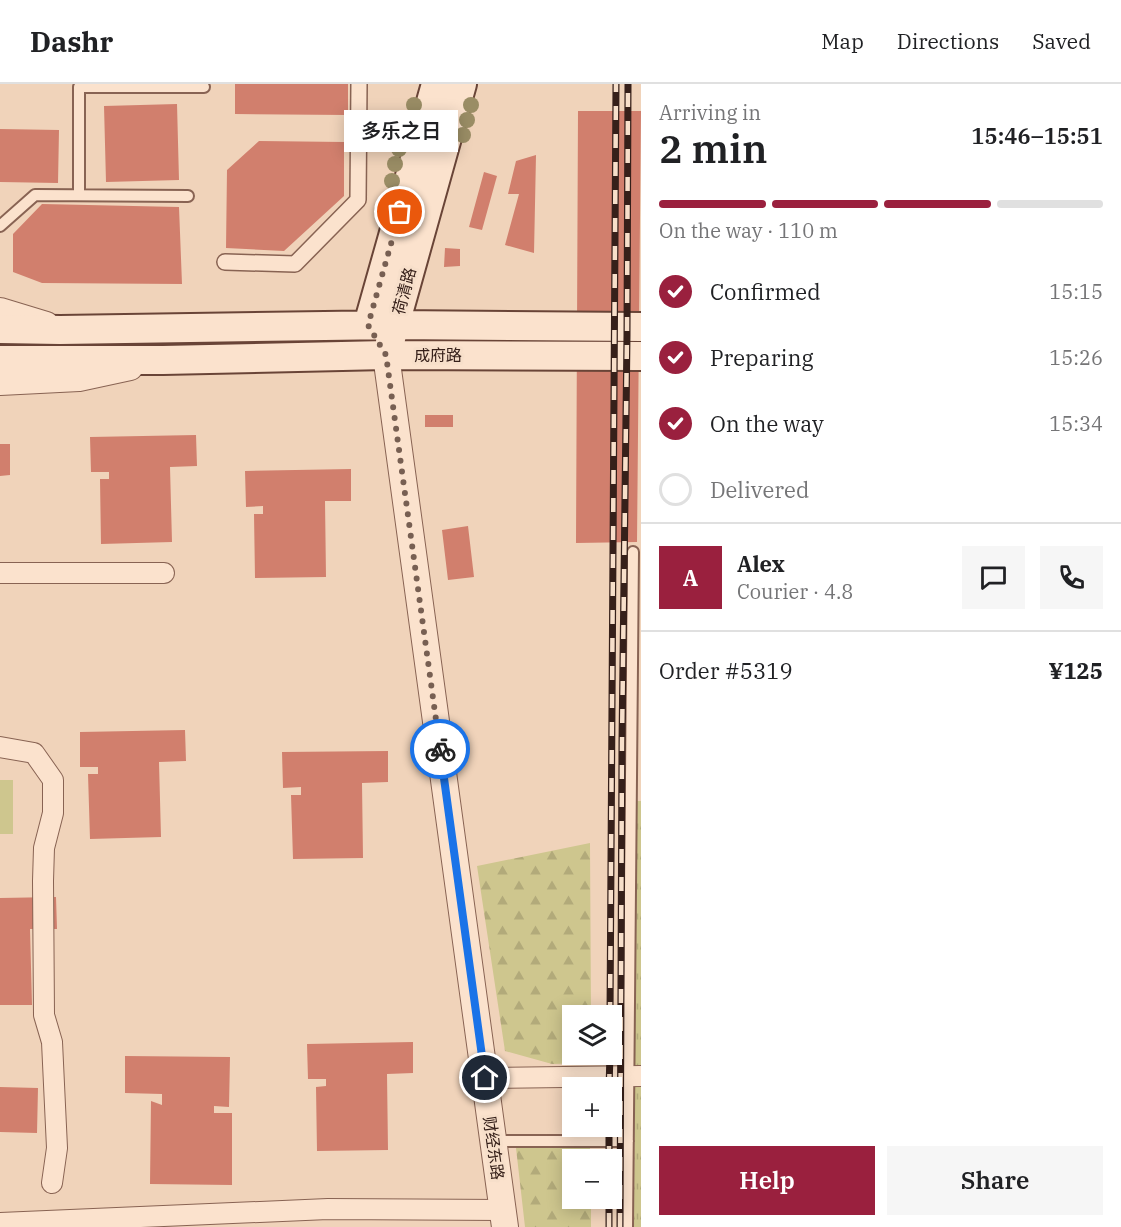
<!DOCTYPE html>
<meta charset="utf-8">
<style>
body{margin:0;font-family:"IBM Plex Serif","Noto Sans SC",serif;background:#f6f6f6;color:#202124;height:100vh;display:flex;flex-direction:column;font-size:22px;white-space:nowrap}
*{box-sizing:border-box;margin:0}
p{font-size:20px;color:#757577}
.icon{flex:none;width:33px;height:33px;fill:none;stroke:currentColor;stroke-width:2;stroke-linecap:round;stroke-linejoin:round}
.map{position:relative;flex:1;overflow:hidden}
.details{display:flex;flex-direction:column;background:#fff;width:480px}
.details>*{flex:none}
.tools{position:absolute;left:562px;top:921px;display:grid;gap:12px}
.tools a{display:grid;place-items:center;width:60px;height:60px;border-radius:0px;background:#fff;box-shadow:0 3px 15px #0003;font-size:30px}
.pin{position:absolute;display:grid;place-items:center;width:51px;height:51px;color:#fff;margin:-26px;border:3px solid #fff;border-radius:50%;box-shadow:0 2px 6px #0007}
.courier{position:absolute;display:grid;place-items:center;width:60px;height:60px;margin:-30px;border:4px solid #1a73e8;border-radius:50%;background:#fff;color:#222;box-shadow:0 2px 8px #0007}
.bubble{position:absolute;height:42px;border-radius:0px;background:#fff;box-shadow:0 3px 15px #0003;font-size:20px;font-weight:600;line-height:42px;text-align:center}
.overview em{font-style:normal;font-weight:600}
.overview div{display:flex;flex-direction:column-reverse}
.overview{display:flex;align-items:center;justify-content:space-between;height:102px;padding:0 18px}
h1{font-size:39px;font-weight:600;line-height:45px}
.bar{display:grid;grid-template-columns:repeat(4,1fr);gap:9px 6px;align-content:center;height:72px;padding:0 18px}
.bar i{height:8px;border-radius:4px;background:#e0e0e0}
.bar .current{background:#9a203e}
.bar p{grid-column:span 4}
.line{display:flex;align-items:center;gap:15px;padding:0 18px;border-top:2px solid #e0e0e0}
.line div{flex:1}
.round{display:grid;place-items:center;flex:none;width:63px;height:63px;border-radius:0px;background:#f6f6f6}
ol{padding:0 18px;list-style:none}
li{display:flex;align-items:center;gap:18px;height:66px}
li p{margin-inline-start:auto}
li .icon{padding:6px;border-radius:50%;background:#9a203e;color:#fff;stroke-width:4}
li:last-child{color:#757577}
li i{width:33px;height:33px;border:3px solid #e0e0e0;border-radius:50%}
.button{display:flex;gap:12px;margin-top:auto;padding:12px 18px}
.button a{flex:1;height:69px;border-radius:0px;background:#9a203e;color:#fff;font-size:24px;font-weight:600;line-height:69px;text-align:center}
.button a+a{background:#f6f6f6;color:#202124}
header{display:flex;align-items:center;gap:36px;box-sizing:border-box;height:84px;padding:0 30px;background:#fff;border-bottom:2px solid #e0e0e0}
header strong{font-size:28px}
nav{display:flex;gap:33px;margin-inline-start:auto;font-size:21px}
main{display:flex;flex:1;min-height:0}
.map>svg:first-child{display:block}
</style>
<header>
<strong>Dashr</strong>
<nav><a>Map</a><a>Directions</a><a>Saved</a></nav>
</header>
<main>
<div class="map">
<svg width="641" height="1143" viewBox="0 0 641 1143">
<defs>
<pattern id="forest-firs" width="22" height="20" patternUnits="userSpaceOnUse" patternTransform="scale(1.5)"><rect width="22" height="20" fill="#cec68e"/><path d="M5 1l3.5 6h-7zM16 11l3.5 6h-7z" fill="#b2aa7a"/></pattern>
<pattern id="park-tufts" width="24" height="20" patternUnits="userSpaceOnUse" patternTransform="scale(1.5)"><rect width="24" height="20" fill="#cec68e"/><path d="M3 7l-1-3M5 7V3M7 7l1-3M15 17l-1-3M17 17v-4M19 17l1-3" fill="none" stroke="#b2aa7a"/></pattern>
</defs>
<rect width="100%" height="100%" fill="#f0d3ba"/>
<!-- forest -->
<path fill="url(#forest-firs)" d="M 590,759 L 591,931 L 573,932 L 573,970 L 591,971 L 591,979 L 552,980 L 505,967 L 477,782 Z
M 590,1064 L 590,1075 L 573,1076 L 573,1114 L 591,1115 L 591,1143 L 525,1143 L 516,1064 Z"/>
<!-- park -->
<path fill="url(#park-tufts)" d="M 636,717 L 641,717 L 641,1143 L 634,1143 Z"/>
<!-- pitch -->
<path fill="#cec68e" d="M 0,696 L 13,696 L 13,750 L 0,750 Z"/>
<!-- building -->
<path fill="#d17f6d" d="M 235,0 L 348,0 L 348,31 L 235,30 Z
M 177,20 L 179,96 L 106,98 L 104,22 Z
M 578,27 L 641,27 L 637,458 L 576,459 Z
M 0,45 L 59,46 L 58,99 L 0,98 Z
M 259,57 L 344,58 L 344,112 L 284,167 L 226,164 L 227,86 Z
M 536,71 L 534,169 L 505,161 L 519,110 L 508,110 L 516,77 Z
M 484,88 L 497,92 L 482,146 L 469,143 Z
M 42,120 L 179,123 L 182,200 L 42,199 L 13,188 L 13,150 Z
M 445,164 L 460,165 L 460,182 L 444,183 Z
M 425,331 L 453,331 L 453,343 L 425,343 Z
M 196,351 L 197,382 L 170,383 L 172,458 L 101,460 L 100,395 L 109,395 L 109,388 L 91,388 L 90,353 Z
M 0,360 L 10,360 L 10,391 L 0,392 Z
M 351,385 L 351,417 L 325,417 L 326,493 L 255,494 L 254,430 L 263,430 L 263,422 L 246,423 L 245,387 Z
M 468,442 L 474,493 L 448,496 L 442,446 Z
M 185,646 L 186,677 L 159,678 L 161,753 L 90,755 L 88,690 L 98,690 L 98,683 L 80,683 L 80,648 Z
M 388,667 L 388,698 L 362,699 L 363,774 L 293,775 L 291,711 L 301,711 L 301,703 L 283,704 L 282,668 Z
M 56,813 L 57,845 L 30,845 L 32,921 L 0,921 L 0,814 Z
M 413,958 L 413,989 L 387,990 L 388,1066 L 317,1067 L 316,1003 L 326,1002 L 326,995 L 308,995 L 307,960 Z
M 125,972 L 230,973 L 229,1023 L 214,1022 L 214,1029 L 232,1029 L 232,1101 L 150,1100 L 151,1017 L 162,1021 L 162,1010 L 125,1009 Z
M 0,1003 L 38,1004 L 37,1049 L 0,1048 Z"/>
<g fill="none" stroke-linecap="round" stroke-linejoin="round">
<!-- service casing -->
<g stroke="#886353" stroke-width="14">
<path id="service" d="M 79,110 L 79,3 L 204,3
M 0,142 L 35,111 L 188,112
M 494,1057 L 628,1057
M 627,1143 L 633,468"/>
</g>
<!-- pedestrian casing -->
<g stroke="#886353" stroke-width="18">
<path id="pedestrian" d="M 225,178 L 295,180 L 358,116 L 359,0"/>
</g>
<!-- minor casing -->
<g stroke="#886353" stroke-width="22">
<path id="minor" d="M 0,489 L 164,489
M 0,663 L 34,669 L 53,696 L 53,729 L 44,764 L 43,797 L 44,931 L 52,958 L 57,1064 L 52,1099
M 485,994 L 641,992
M 0,1139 L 328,1125 L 503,1126"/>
</g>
<!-- tertiary casing -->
<g stroke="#886353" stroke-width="28">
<path id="tertiary" d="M 0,227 L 46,241
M 386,271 L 505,1143
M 0,298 L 79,294 L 130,283"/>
</g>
<!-- secondary casing -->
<g stroke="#694437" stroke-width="32">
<path id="secondary" d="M 368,241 L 436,0
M 0,245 L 60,246 L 395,241 L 641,243
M 390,258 L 462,0
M 0,276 L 163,276 L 386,271 L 641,272"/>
</g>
<!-- service -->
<use href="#service" stroke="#fbe2cd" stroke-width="10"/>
<!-- pedestrian -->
<use href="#pedestrian" stroke="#fbe2cd" stroke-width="15"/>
<!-- minor -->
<use href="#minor" stroke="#fbe2cd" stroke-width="20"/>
<!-- tertiary -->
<use href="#tertiary" stroke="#fbe2cd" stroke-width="26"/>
<!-- secondary -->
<use href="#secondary" stroke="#fbe2cd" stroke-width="28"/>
<!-- rail casing -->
<g stroke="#36201a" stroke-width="7">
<path id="rail" d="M 610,932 L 616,0
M 609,1004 L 610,970
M 609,1076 L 609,1042
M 609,1143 L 609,1114
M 620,1143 L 622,659 L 627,251 L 628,0"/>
</g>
<!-- rail -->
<use href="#rail" stroke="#f7dfca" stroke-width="4.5" stroke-dasharray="14" stroke-linecap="butt"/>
</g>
<!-- trees -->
<g fill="#9a8d65">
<circle cx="414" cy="21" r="8"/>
<circle cx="471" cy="21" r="8"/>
<circle cx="410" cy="36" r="8"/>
<circle cx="467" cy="36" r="8"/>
<circle cx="463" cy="51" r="8"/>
<circle cx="399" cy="65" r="8"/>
<circle cx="395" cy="80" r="8"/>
<circle cx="392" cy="97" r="8"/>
<circle cx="382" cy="127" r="8"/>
</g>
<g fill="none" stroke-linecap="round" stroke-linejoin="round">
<!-- done -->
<path stroke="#775f52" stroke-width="6" stroke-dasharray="0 10.8" d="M 400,128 L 368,241 L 386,271 L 440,665"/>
<!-- route -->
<path stroke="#1a73e8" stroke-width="8" d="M 440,665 L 485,994"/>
</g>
<g text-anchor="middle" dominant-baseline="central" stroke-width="6" stroke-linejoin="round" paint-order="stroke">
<!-- street labels -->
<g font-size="16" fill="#36201a" stroke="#f7dfca">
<text transform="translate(404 207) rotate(-75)">荷清路</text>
<text x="438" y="271">成府路</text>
<text transform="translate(494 1064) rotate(82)">财经东路</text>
</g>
</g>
</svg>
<div class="tools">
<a><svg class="icon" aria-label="layers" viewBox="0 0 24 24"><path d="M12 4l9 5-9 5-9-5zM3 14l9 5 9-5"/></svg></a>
<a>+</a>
<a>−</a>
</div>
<div class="pin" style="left:400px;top:128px;background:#ea580c"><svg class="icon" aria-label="bag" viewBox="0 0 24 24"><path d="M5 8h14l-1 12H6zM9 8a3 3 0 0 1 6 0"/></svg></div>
<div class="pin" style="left:485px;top:994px;background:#1f2937"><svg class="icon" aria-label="home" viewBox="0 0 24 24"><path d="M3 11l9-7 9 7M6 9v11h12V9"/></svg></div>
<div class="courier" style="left:440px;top:665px"><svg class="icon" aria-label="bike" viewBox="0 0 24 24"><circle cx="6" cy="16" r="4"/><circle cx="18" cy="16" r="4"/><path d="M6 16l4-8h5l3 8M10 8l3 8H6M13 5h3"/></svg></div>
<div class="bubble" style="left:344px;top:26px;width:114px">多乐之日</div>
</div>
<section class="details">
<div class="overview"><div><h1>2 min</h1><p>Arriving in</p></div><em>15:46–15:51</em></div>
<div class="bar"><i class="current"></i><i class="current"></i><i class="current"></i><i></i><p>On the way · 110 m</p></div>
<ol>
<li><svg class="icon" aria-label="check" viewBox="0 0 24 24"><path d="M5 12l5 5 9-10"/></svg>Confirmed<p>15:15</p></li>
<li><svg class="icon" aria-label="check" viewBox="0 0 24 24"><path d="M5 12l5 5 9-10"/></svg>Preparing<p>15:26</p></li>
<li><svg class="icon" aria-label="check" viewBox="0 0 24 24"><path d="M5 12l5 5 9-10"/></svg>On the way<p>15:34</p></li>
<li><i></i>Delivered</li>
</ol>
<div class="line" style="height:108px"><b class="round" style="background:#9a203e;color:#fff">A</b><div><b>Alex</b><p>Courier · 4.8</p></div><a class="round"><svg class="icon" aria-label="chat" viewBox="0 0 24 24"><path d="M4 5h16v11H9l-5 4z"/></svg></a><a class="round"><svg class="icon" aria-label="phone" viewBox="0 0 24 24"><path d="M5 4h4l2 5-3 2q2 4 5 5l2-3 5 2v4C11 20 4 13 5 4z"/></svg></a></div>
<div class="line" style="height:78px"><div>Order #5319</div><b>¥125</b></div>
<div class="button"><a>Help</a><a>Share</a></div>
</section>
</main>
